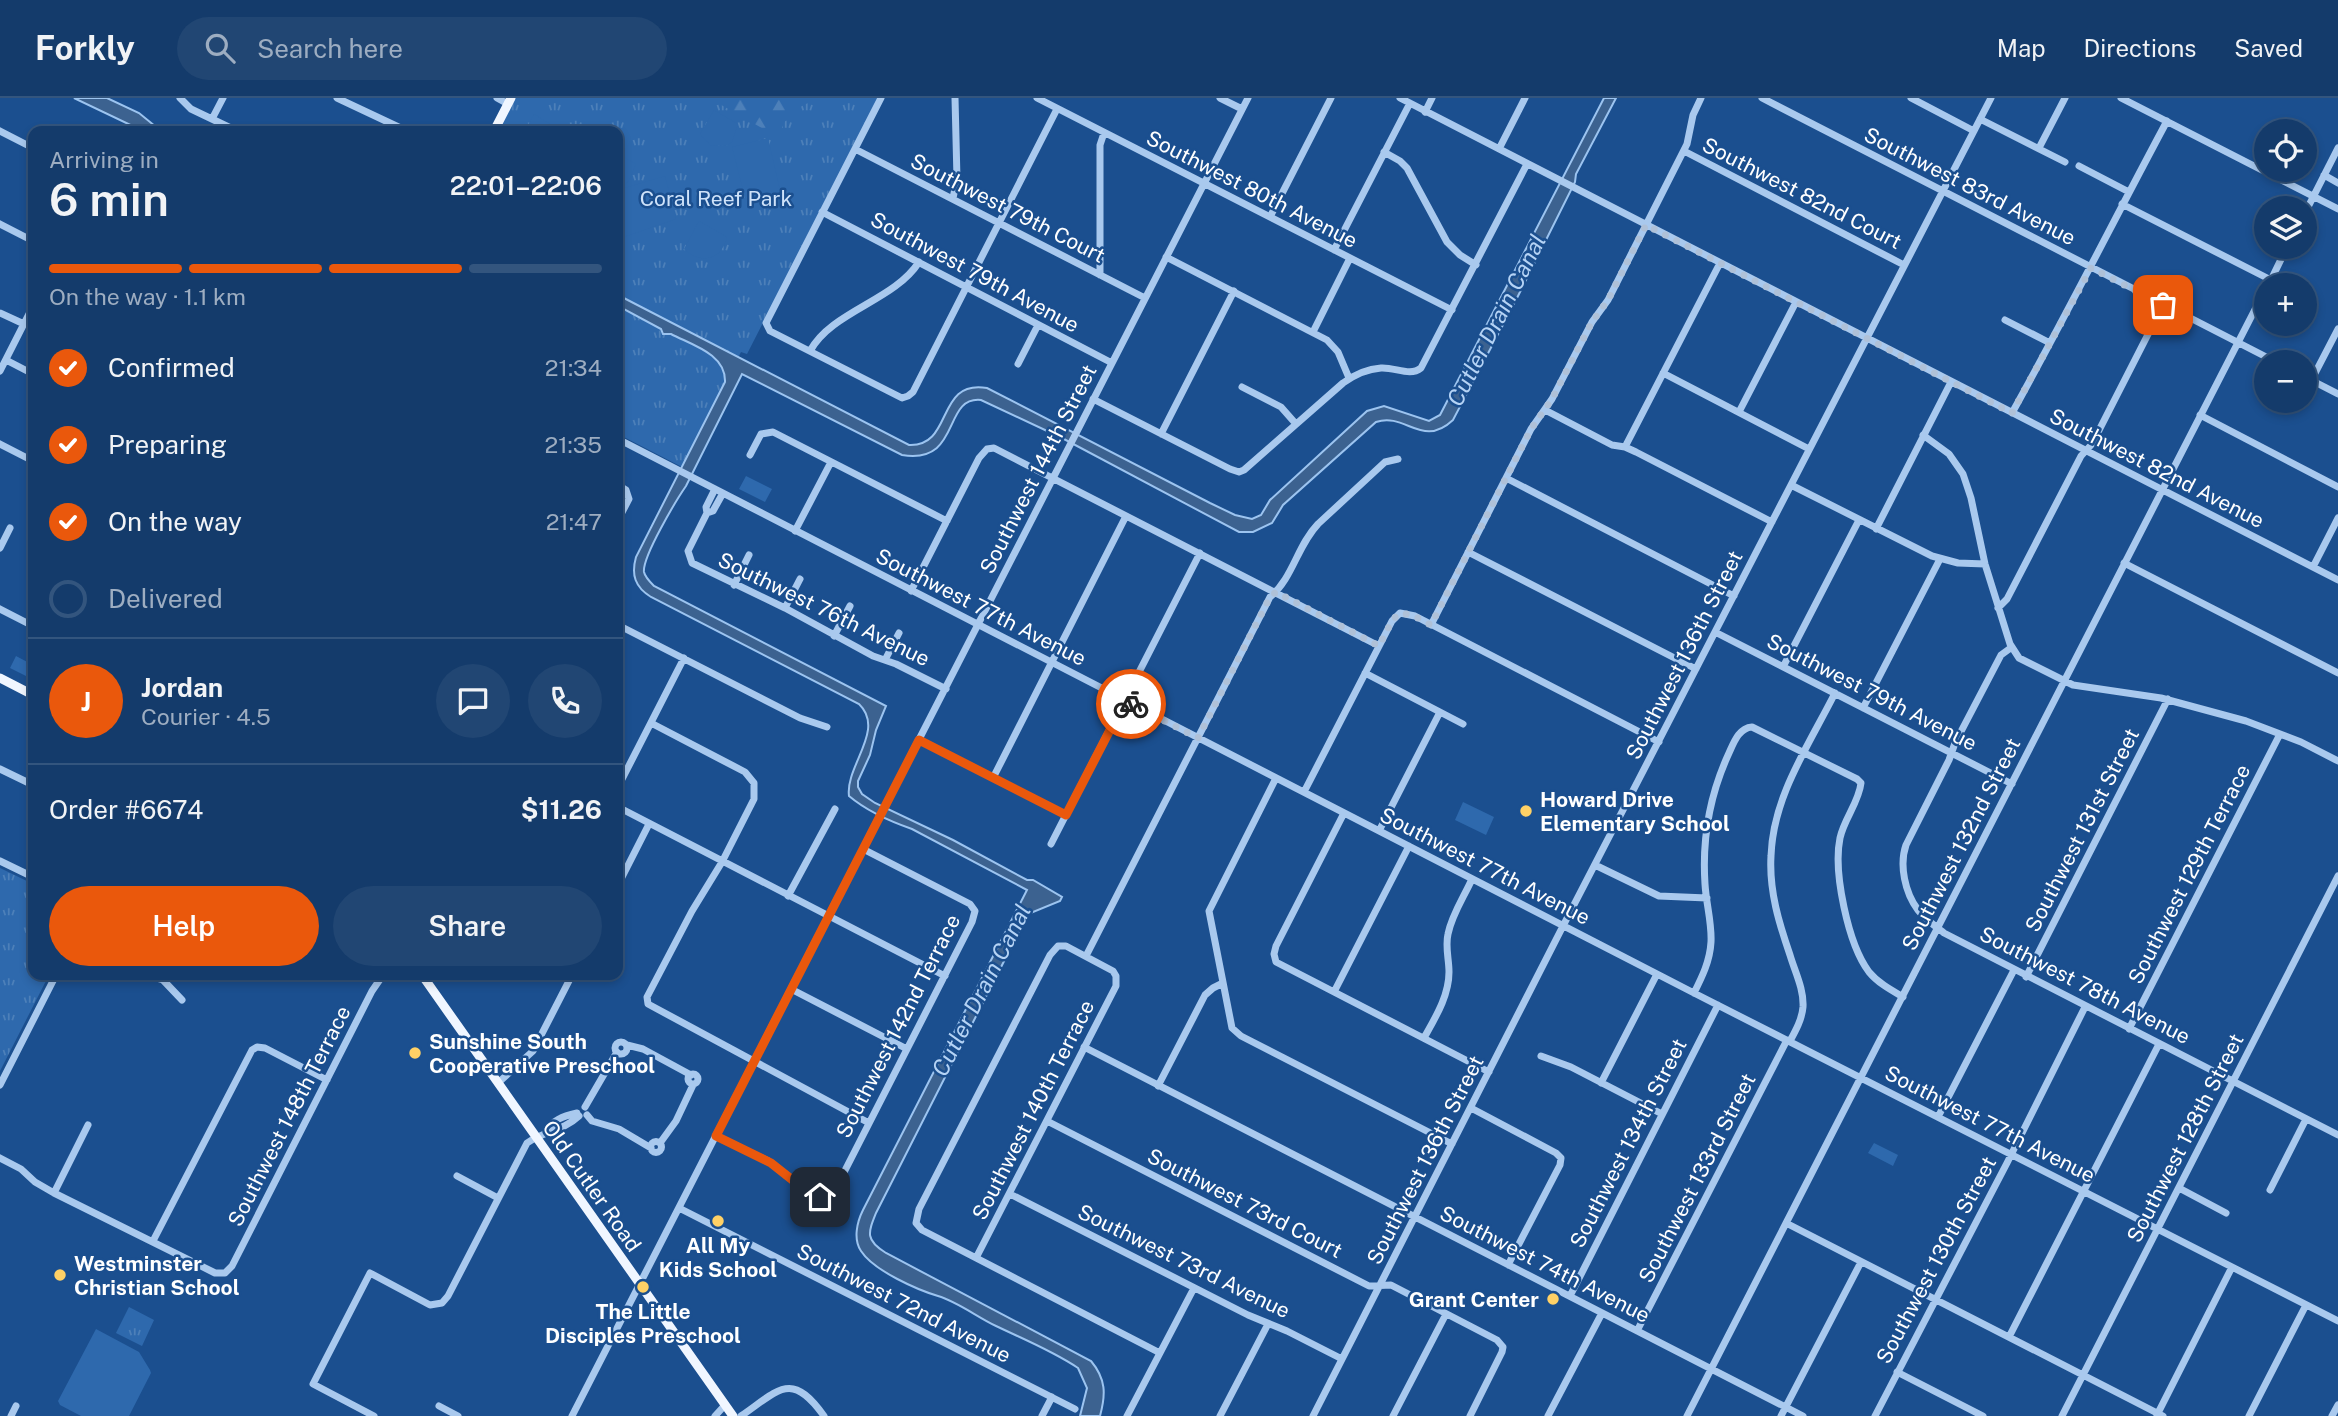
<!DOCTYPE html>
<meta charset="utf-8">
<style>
body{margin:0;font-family:"Public Sans",sans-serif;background:#214673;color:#f1f3f6;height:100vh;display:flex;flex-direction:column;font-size:26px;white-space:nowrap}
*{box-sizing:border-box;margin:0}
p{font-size:23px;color:#9dadc1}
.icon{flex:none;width:38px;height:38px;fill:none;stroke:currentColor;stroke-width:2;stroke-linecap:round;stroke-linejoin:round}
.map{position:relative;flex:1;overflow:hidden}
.sheet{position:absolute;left:28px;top:28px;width:595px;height:854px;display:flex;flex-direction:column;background:#143b6b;border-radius:14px;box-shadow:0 4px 10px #0003,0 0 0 2px #33557e}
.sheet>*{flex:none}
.buttons{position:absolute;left:2254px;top:21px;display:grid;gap:14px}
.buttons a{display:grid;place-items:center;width:63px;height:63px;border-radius:50%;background:#143b6b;box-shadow:0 4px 10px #0003,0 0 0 2px #33557e;font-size:35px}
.pin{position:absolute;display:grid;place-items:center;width:60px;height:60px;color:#fff;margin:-30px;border-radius:14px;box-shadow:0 4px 10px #0006}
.courier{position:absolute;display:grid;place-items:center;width:70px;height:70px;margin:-35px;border:5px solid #ea580c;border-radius:50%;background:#fff;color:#222;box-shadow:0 2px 9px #0007}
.summary em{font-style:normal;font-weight:600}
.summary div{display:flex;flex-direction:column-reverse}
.summary{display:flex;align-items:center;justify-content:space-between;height:119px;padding:0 21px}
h1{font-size:46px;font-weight:600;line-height:52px}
.bar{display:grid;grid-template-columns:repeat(4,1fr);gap:10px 7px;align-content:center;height:84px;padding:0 21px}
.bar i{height:9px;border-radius:5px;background:#33557e}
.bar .on{background:#ea580c}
.bar p{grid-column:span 4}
.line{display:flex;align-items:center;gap:18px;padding:0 21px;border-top:2px solid #33557e}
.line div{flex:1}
.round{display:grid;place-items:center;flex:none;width:74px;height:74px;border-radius:37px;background:#214673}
ol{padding:0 21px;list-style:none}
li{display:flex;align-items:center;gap:21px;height:77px}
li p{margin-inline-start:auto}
li .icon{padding:7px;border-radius:50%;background:#ea580c;color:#fff;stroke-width:4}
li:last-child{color:#9dadc1}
li i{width:38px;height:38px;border:4px solid #33557e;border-radius:50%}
.action{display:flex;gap:14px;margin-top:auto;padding:14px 21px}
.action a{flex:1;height:80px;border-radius:42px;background:#ea580c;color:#fff;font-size:28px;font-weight:600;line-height:80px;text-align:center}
.action a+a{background:#214673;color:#f1f3f6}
header{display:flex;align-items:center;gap:42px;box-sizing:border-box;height:98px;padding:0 35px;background:#143b6b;border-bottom:2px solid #33557e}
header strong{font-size:33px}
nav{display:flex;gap:38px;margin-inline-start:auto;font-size:24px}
.search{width:490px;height:63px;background:#214673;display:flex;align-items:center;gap:18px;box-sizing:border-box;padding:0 24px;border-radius:38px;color:#9dadc1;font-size:26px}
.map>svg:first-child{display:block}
</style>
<header>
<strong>Forkly</strong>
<div class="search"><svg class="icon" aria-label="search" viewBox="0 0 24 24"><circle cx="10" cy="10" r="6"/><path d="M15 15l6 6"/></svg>Search here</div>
<nav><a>Map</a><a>Directions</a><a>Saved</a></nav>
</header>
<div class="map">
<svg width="2338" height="1318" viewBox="0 0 2338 1318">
<defs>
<pattern id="grass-tufts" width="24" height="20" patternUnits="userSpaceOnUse" patternTransform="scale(1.75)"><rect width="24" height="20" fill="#2e69ad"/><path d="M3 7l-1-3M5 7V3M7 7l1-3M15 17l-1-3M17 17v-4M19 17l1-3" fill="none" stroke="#4d80b9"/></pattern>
<pattern id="forest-firs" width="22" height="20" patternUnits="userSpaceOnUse" patternTransform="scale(1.75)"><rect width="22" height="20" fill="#2e69ad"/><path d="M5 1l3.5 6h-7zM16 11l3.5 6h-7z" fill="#4d80b9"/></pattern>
</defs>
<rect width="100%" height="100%" fill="#1b4f8f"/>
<!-- grass -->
<path fill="url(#grass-tufts)" d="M 515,0 L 878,0 L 747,256 L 741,254 L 682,369 L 618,336 L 618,33 L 498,33 Z
M 0,770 L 33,786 L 33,877 L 49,877 L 0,973 Z
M 129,1209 L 154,1222 L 142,1248 L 116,1235 Z"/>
<!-- forest -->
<path fill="url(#forest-firs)" d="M 709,0 L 819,0 C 804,6 788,14 782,30 L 769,34 Z"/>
<!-- garden -->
<path fill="#2e69ad" d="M 714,12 L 738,26 L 732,44 L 726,48 L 710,47 L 700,36 Z
M 534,16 L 556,30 L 554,33 L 525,33 Z
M 768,40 L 780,92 L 745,100 L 732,49 Z
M 618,56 L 636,66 C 631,76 631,87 618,89 Z
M 665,78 L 676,121 L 618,141 L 618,92 Z
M 699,123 L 727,139 C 722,162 700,167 684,151 Z
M 746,378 L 772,391 L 765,404 L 739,391 Z
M 16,558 L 33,567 L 32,581 L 10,570 Z
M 1463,704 L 1494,719 L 1486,737 L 1455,722 Z
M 1874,1045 L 1898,1057 L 1893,1068 L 1868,1055 Z
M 96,1231 L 139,1254 L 150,1272 L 151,1275 L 129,1318 L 81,1318 L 60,1307 L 58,1303 Z"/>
<!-- water -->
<path fill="#3c6290" stroke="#9cc4f0" stroke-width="2" d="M 74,0 L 107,0 L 139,15 L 161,33 L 143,33 Z
M 1604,0 L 1616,0 L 1576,76 L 1575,84 L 1515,204 L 1453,322 C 1422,351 1406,314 1376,324 L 1283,407 L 1272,425 L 1253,434 L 1239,434 L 1062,340 L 981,302 C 942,298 962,367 902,357 L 742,276 L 686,388 C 677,401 642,459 644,474 C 645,479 650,484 654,488 L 886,608 L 876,632 L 870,657 L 858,683 L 858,689 L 862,696 L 875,705 L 953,742 L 1027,782 L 1033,782 L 1062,799 L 1060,803 L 1028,816 L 876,1115 C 868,1135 865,1142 886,1155 L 1091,1263 C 1106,1281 1106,1296 1100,1318 L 1080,1318 L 1087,1290 L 1078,1270 C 1053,1253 1023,1241 996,1228 C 977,1219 958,1204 938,1198 C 918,1192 874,1173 861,1153 C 853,1141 857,1124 863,1112 L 1027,792 L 912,731 C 889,723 868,714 849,698 C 845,668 886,632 859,606 L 651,499 C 635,489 631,477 636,459 L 725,284 C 726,256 692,247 671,236 L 663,236 L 661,231 L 618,208 L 618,197 L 909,347 C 954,349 935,281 987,290 L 1210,405 L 1235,417 L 1252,421 L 1261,417 L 1270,402 L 1367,313 L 1384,308 L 1429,323 L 1440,317 Z"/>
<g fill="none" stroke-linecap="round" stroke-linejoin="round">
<!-- minor -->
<path stroke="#a9c9ee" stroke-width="7" d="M 180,0 L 191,11 L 237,33
M 337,0 L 407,33
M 497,0 L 508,6
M 881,0 L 766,225 L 770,233 L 902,300 L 908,298 L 913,294 L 1057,11
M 1037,0 L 1452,212
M 1220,0 L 1242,11
M 1400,0 L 2338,482
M 1762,0 L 2276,264
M 1911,0 L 1974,33
M 2121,0 L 2338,111
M 1425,14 L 1432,0
M 212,21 L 223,0
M 1980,21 L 2065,64
M 0,33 L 33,50
M 2039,50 L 2065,0
M 855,51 L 1145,200
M 1499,51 L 1525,0
M 1684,53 L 1904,167
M 1384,54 L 1400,63 L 1407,70 L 1447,144 L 1460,157 L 1476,167
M 2079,68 L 2129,94
M 2324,77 L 2338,85
M 953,100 L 957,81 L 955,0
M 2122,106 L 2271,182
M 822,114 L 1112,265
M 2305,115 L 2338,50
M 1270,119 L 1331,0
M 0,126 L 33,143
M 1334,152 L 1410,5
M 1166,159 L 1327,242 L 1338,254 L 1349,280
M 1100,177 L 1100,47 L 1104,35
M 2270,184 L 2287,149
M 0,215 L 24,226
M 2005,222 L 2050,245
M 1313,234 L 1350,160
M 810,253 C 832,213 894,203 919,164
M 6,262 L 33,276
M 1018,266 L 1038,227
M 0,273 L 33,208
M 1663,275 L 1809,351
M 2305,279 L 2338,296
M 2311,283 L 2338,231
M 1242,289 L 1281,309 L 1296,326
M 1093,301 L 1230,371 L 1239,374 L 1244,372 L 1343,285 C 1354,277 1367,271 1381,270 C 1395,269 1410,279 1421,270 L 1527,66
M 1545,312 L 1612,347 L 1625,349 L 1636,354 L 1772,424
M 1739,314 L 1796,204
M 2012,315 C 2066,218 2115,120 2167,23
M 2200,317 L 2338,389
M 1161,336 L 1234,193
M 1923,337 L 1949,356 L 1963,376 L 1971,400 L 1985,466 L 2010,546 L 2019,560 L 2073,587 L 2161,600 L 2246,623 L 2301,644 L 2338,663
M 618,341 L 1694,895 L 2338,1223
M 0,346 L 33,363
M 1625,349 L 1720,165
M 750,357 L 761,336 L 773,334 L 947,423
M 1506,380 L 1734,498
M 618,387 L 626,392 L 629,401 L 618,422
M 1791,387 L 1932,458 L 1958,465 L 1985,466
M 715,391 L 706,409 L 707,415 L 688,453 L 692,465 L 785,510 L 873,558 L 896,566 L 946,591
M 707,415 L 713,413 L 723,395
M 1876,431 L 1951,284
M 795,433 L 831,364
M 0,450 L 10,430
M 1468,454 L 1696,571
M 2124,465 L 2338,575
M 2313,469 L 2338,420
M 734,487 L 749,457
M 911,493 L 979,360 L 987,351 L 994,350 L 1379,548
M 785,510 L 800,481
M 1998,510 L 2007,501 L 2081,358 L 2092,346 L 2163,207
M 0,511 L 33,528
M 618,527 L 800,620 L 827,629
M 1431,527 L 1531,331 L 1552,301 L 1592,224 L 1608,202 L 1687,46 L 1693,17 L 1701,0
M 1715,534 L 2012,686
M 834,538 L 850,508
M 2012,549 L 2001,557 L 1955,645 L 1949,662 L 1906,747 C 1899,767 1905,795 1918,812 C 1925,821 1935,828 1944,835 L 2338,1037
M 885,562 L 899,535
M 1783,569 L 1859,422
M 1365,575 L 1463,626
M 1863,610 L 1940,461
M 651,625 L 745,674 L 754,685 L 754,701 L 722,764 L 692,813 L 647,899 L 648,906 L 869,1025
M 919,642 L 1066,717
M 0,671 L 33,687
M 993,680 L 1126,418
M 1276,680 L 1209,813 L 1232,930 L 1241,938 L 1452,1046
M 618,689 L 684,560
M 1304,694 L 1392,523 L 1400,515 L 1415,518 L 1659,644
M 618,709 L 945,878
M 1344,715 L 1276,848 L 1274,856 L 1276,864 L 1489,974
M 1379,733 L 1440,614
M 1051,746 L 1200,455
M 0,763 L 33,779
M 1595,767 L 1659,798 L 1707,800
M 618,787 L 649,726
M 788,798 L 835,711
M 1086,858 L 1270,499 C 1293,480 1297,448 1318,426 L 1385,364 L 1398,361
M 146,877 L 163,882 L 182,902
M 2026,879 L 2168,601
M 791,891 L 907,951
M 1334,894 L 1409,748
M 1694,895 C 1702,879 1710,863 1711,844 C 1712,825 1706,805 1705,786 C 1702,741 1710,696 1729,655 C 1734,644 1739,630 1752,629 L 1857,681 L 1861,685 C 1859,704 1844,721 1840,740 C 1833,774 1848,846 1869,874 C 1878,885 1891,892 1903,899
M 2129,931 L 2280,636
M 1424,940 C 1435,920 1449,898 1449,874 C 1449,861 1445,849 1448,836 C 1452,816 1464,799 1472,781
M 1790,943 C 1796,932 1802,921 1803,909 C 1804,891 1795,874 1790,857 C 1779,825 1769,793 1771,758 C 1773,698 1809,647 1835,595
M615 950a6 6 0 1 1 12 0a6 6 0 1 1-12 0Z
M 627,947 L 643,951 L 691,977
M 1084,949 L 1803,1318
M 1541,958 L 1571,969 L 1662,1016
M688 981a5 5 0 1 1 10 0a5 5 0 1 1-10 0Z
M 498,985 L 533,953 L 572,877
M 1601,985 L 1657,876
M 0,987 L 56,877
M 1158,988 L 1205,897 L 1213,890 L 1223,885
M 585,1009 L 617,954
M 1471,1010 L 1556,1055 L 1561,1060 L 1560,1067 L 1508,1167
M 587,1017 L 592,1023 L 619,1031 L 651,1050
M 1938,1019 L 2014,872
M 1047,1023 L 1369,1188 L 1391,1187 L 1497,1242 L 1503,1249 L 1502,1254 L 1470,1318
M 545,1035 C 551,1022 564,1018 577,1015
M 716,1038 L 768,1063 L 808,1094 L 825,1100 L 836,1090 L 972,824 L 975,813 L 970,806 L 863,751
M650.5 1049a5.5 5.5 0 1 1 11 0a5.5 5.5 0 1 1-11 0Z
M 660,1045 L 676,1023 L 693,987
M 0,1060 L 21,1071 L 35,1084 L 54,1095 L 215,1175 L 225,1175 L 232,1168 L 372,893 L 383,877
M 457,1078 L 498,1100
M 2179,1090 L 2226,1115
M 2270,1092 L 2306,1021
M 54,1095 L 88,1027
M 1010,1096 L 1248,1217 L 1287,1233 L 1342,1261
M 679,1110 L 1075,1311
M 1786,1125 L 2163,1318
M 153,1143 L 252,952 L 257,949 L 265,950 L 327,982
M 976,1160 L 1116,888 L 1116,878 L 1113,873 L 1066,848 L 1058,848 L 1050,857 L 919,1111 L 916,1125 L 922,1132 L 1160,1255
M 1570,1198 L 1718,907
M 1637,1233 L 1787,942
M 2009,1239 L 2159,946
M 1897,1274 L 1983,1318
M 439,1308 L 458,1318
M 2157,1317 L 2232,1169
M 11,1318 L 16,1308
M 374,1318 L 313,1286 L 370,1175 L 430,1207 L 442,1205 L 448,1198 L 527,1045 C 544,1033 563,1033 579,1018
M 572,1318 L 1248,0
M 715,1318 L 725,1307
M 741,1318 C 779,1292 791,1272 824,1318
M 1042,1318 L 1052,1299
M 1127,1318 L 1194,1190
M 1220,1318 L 1268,1226
M 1313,1318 L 1563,828 L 1991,0
M 1393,1318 L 1446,1216
M 1548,1318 L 1602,1215
M 1687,1318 L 2266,190
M 1781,1318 L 1861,1164
M 1875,1318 L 2007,1065 L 2085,909
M 2062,1318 L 2338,778
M 2249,1318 L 2306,1207
M 2332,1318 L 2338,1307"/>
<!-- major -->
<path stroke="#f0f6ff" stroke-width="9" d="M 494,33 L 511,0
M 0,580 L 33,597
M 422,877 L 733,1318"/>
</g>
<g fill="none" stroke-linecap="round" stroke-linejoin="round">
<!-- done -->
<path stroke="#afc1d8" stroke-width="7" stroke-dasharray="0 12.6" d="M 1131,606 L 1198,640 L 1270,499 L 1276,494 L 1379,548 L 1392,523 L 1398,516 L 1410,516 L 1431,527 L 1531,331 L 1552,301 L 1592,224 L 1608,202 L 1646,127 L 2012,315 L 2091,170 L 2163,207"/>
<!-- route -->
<path stroke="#ea580c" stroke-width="9" d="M 820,1099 L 800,1088 L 771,1065 L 716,1038 L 919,642 L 1066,717 L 1125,603 L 1131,606"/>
</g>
<!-- markers -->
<g fill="#ffd166" stroke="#1b4f8f" stroke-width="2.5">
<circle cx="1526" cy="713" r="7"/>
<circle cx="415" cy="955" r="7"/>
<circle cx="718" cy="1123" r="7"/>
<circle cx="60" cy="1177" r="7"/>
<circle cx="643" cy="1189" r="7"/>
<circle cx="1553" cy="1201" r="7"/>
</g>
<g text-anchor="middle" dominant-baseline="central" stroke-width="5" stroke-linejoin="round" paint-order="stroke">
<!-- street labels -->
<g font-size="21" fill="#fff" stroke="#1b4f8f">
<text transform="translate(1970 88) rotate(27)">Southwest 83rd Avenue</text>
<text transform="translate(1252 91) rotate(27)">Southwest 80th Avenue</text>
<text transform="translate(1802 95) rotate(27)">Southwest 82nd Court</text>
<text transform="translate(1008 110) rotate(27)">Southwest 79th Court</text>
<text transform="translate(975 174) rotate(28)">Southwest 79th Avenue</text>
<text transform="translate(2157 370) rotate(27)">Southwest 82nd Avenue</text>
<text transform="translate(1038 371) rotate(-63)">Southwest 144th Street</text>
<text transform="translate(981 509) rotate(27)">Southwest 77th Avenue</text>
<text transform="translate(824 511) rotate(26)">Southwest 76th Avenue</text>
<text transform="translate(1684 557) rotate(-63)">Southwest 136th Street</text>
<text transform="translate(1872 594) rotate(27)">Southwest 79th Avenue</text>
<text transform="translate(2082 732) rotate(-63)">Southwest 131st Street</text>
<text transform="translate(1961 746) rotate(-63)">Southwest 132nd Street</text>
<text transform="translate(1485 768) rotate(27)">Southwest 77th Avenue</text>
<text transform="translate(2189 776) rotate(-63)">Southwest 129th Terrace</text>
<text transform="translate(2085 887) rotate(27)">Southwest 78th Avenue</text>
<text transform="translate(898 928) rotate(-63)">Southwest 142nd Terrace</text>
<text transform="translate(1033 1012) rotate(-63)">Southwest 140th Terrace</text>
<text transform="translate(289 1018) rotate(-63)">Southwest 148th Terrace</text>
<text transform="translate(1990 1026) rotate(27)">Southwest 77th Avenue</text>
<text transform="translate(2185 1040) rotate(-63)">Southwest 128th Street</text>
<text transform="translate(1628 1045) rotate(-63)">Southwest 134th Street</text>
<text transform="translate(1425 1062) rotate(-63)">Southwest 136th Street</text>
<text transform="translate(1697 1080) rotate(-63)">Southwest 133rd Street</text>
<text transform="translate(592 1088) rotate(55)">Old Cutler Road</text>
<text transform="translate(1245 1105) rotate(27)">Southwest 73rd Court</text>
<text transform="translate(1936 1162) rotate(-62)">Southwest 130th Street</text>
<text transform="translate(1184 1163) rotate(26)">Southwest 73rd Avenue</text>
<text transform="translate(1545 1166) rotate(27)">Southwest 74th Avenue</text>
<text transform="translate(904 1205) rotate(27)">Southwest 72nd Avenue</text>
</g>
<!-- park labels -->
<g font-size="21" fill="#cfe3fa" stroke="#1b4f8f">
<text x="716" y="100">Coral Reef Park</text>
</g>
<!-- poi labels -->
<g font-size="21" font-weight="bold" fill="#fff" stroke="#1b4f8f" text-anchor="start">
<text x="1540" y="701">Howard Drive<tspan x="1540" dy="24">Elementary School</tspan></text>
<text x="429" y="943">Sunshine South<tspan x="429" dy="24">Cooperative Preschool</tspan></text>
<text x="718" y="1147" text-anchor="middle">All My<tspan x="718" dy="24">Kids School</tspan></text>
<text x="74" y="1165">Westminster<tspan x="74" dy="24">Christian School</tspan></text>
<text x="1539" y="1201" text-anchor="end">Grant Center</text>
<text x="643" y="1213" text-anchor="middle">The Little<tspan x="643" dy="24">Disciples Preschool</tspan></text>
</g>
<!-- water labels -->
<g font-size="23" font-style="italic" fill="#b5d3f5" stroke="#1b4f8f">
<text transform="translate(1496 222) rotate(-63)">Cutler Drain Canal</text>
<text transform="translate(981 892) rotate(-63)">Cutler Drain Canal</text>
</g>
</g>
</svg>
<div class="buttons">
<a><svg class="icon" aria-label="locate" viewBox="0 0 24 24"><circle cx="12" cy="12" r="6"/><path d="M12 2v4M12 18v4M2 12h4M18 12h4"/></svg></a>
<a><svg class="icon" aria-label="layers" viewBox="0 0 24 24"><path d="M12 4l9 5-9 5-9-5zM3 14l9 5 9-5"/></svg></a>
<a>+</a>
<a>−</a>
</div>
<div class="pin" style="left:2163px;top:207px;background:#ea580c"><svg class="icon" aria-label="bag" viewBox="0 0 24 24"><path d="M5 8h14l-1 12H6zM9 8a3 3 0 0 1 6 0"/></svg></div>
<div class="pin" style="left:820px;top:1099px;background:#1f2937"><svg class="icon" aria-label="home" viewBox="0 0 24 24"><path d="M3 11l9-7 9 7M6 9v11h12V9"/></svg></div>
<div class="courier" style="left:1131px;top:606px"><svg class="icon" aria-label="bike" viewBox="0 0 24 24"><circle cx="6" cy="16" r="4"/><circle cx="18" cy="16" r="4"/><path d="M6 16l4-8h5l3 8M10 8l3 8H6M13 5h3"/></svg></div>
<section class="sheet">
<div class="summary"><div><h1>6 min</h1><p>Arriving in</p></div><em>22:01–22:06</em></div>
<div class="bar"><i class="on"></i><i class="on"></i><i class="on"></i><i></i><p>On the way · 1.1 km</p></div>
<ol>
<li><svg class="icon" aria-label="check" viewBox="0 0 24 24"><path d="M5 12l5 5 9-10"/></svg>Confirmed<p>21:34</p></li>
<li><svg class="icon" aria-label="check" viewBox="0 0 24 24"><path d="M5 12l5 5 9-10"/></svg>Preparing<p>21:35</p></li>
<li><svg class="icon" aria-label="check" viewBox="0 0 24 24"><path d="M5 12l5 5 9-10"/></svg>On the way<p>21:47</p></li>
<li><i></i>Delivered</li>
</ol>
<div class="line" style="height:126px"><b class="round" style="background:#ea580c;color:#fff">J</b><div><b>Jordan</b><p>Courier · 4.5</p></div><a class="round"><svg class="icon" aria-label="chat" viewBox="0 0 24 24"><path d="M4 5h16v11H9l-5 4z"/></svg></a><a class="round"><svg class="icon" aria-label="phone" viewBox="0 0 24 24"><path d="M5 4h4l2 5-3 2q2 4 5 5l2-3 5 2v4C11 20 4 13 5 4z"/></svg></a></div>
<div class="line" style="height:91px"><div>Order #6674</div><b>$11.26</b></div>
<div class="action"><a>Help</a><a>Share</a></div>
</section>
</div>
